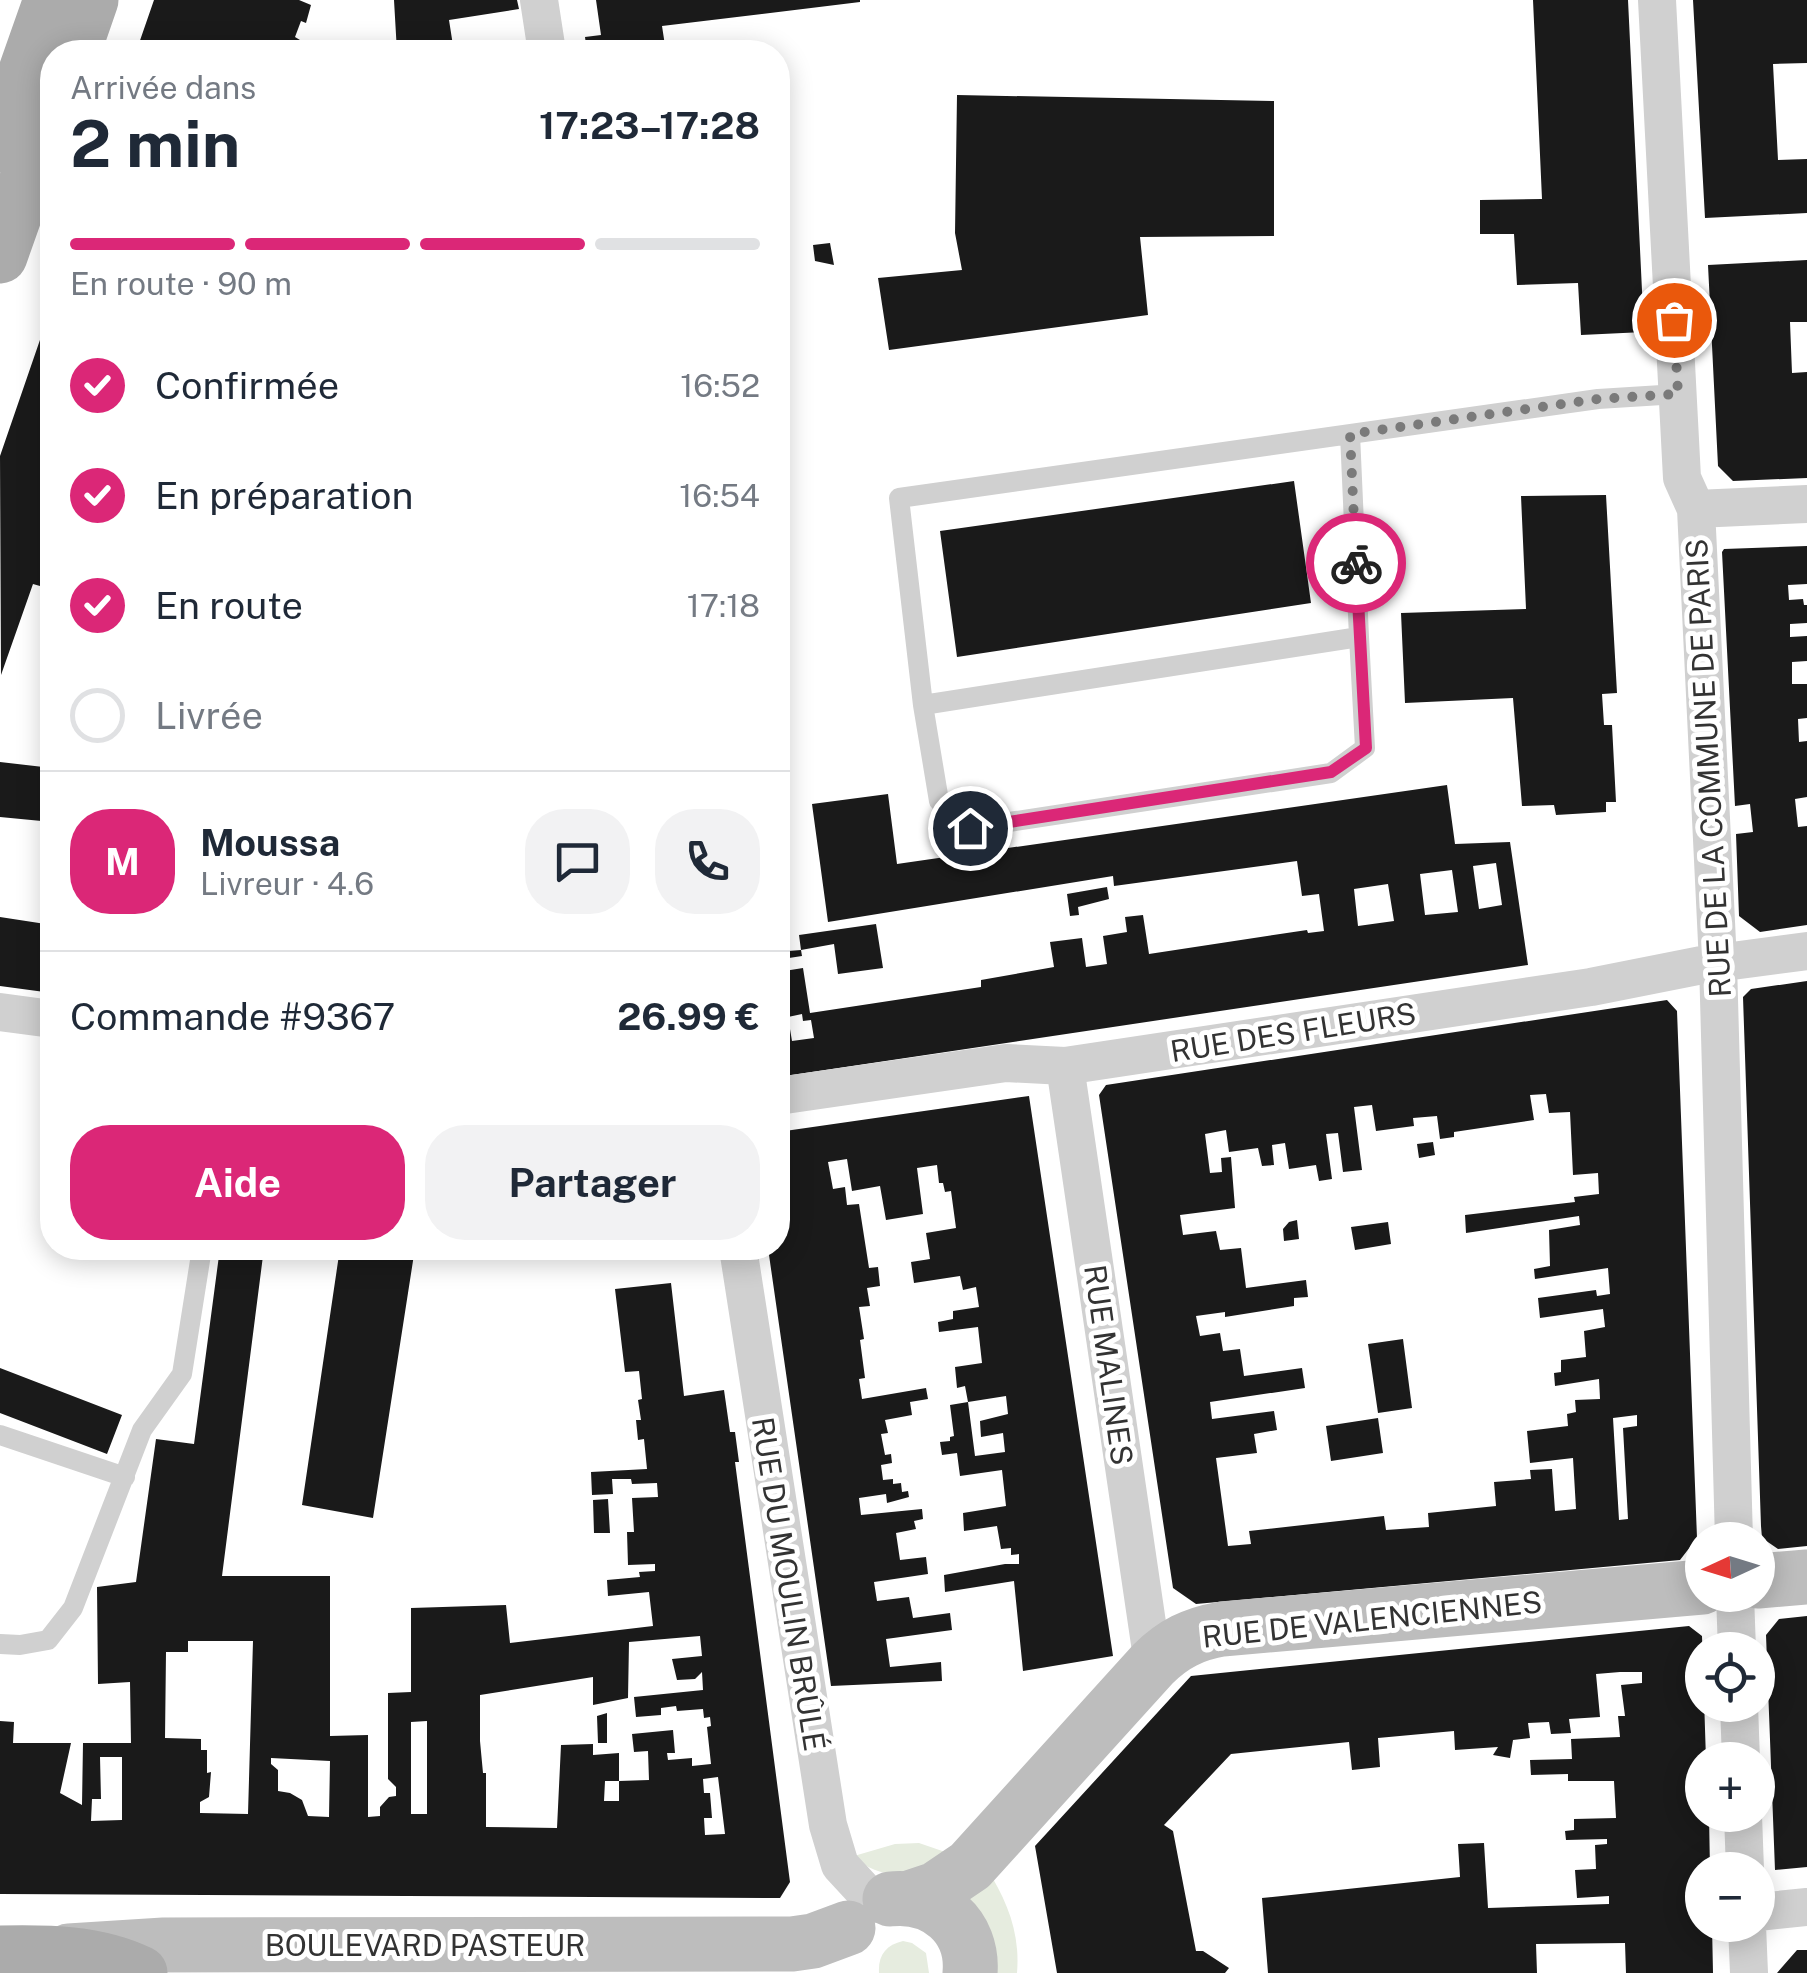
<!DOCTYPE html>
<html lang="fr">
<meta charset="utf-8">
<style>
body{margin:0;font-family:"Public Sans",sans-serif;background:#f2f2f3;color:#1f2937;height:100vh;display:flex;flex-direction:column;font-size:38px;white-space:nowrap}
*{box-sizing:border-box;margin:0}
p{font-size:32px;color:#747a83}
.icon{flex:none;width:55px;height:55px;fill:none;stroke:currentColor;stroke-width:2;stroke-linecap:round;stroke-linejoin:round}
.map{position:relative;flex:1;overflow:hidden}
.drawer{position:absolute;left:40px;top:40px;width:750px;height:1220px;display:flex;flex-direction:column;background:#fff;border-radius:40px;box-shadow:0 5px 25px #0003}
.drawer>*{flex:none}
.needle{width:65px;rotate:266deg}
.buttons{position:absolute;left:1685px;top:1522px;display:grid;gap:20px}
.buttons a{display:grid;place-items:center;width:90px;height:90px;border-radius:50%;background:#fff;box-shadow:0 5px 25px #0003;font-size:50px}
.pin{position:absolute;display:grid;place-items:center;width:85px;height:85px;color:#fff;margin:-42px;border:5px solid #fff;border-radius:50%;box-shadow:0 2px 10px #0007}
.courier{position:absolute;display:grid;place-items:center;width:100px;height:100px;margin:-50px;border:8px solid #db2777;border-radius:50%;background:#fff;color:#222;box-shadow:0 2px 12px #0007}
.summary em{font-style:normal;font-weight:700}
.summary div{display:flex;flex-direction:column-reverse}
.summary{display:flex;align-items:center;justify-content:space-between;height:170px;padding:0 30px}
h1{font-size:65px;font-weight:700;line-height:75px}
.bar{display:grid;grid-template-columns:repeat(4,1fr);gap:15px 10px;align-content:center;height:120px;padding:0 30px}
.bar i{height:12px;border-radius:8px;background:#e0e1e3}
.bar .current{background:#db2777}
.bar p{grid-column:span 4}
.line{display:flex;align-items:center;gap:25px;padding:0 30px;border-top:2px solid #e0e1e3}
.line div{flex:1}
.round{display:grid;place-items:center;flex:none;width:105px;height:105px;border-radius:40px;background:#f2f2f3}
ol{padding:0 30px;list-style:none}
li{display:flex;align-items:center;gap:30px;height:110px}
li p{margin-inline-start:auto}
li .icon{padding:10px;border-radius:50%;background:#db2777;color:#fff;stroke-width:4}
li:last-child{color:#747a83}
li i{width:55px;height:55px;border:5px solid #e0e1e3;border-radius:50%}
.primary-button{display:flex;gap:20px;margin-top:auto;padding:20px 30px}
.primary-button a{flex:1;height:115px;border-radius:40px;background:#db2777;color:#fff;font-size:40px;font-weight:700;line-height:115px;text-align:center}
.primary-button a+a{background:#f2f2f3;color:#1f2937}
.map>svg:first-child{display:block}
</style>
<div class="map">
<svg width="1807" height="1973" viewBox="0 0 1807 1973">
<rect width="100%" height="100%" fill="#fff"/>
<!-- green -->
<path fill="#e6ecdf" d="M 919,1843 L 951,1854 C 926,1878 879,1883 854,1856 L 895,1844 Z
M 992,1877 C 1010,1908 1020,1937 1017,1973 L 994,1973 L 962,1896 Z
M 903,1941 L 912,1943 L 926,1953 L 929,1973 L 879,1973 C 878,1955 886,1945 903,1941 Z"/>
<!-- building -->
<path fill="#1a1a1a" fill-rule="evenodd" d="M 154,0 L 299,0 L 311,5 L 306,23 L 301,21 L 295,37 L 300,40 L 296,52 L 136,52 Z
M 394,0 L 517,0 L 519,9 L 449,20 L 454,52 L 397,52 Z
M 596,0 L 860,0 L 860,2 L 662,26 L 666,52 L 587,52 L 585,37 L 601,35 Z
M 1533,0 L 1628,0 L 1644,332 L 1581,335 L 1578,283 L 1517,285 L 1514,234 L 1480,234 L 1480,200 L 1542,199 Z
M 1693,0 L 1807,0 L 1807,63 L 1773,64 L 1778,160 L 1807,159 L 1807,213 L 1705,218 Z
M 957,95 L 1274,101 L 1274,236 L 1140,237 L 1148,315 L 889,350 L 878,278 L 962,270 L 955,233 Z
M 830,243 L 834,265 L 815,261 L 813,245 Z
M 1807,260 L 1807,322 L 1790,322 L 1792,373 L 1807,372 L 1807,478 L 1733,481 L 1718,466 L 1708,265 Z
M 52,305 L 52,551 L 40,586 L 33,584 L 1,675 L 0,456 Z
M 1294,481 L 1311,603 L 957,657 L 940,531 Z
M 1606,495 L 1617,693 L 1602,694 L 1604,725 L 1612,725 L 1616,802 L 1606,802 L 1606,812 L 1556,815 L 1554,805 L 1522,806 L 1513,698 L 1405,703 L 1401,613 L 1526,609 L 1521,496 Z
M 1807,546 L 1807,584 L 1788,585 L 1789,600 L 1803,599 L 1804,605 L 1807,605 L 1807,623 L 1790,624 L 1790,637 L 1807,636 L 1807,661 L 1792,662 L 1792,684 L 1807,684 L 1807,718 L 1798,719 L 1799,742 L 1807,741 L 1807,797 L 1795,799 L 1798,827 L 1807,826 L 1807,925 L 1760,932 L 1739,916 L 1736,834 L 1753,832 L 1750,804 L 1735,806 L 1722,552 L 1724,549 Z
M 0,762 L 52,768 L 52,822 L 0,817 Z
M 1447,785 L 1455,844 L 1510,842 L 1528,965 L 778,1077 L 778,972 L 803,968 L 810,1013 L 981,987 L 981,980 L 1054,967 L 1050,942 L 1082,938 L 1086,967 L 1107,964 L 1103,936 L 1127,932 L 1125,917 L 1143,915 L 1149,954 L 1307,930 L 1308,933 L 1324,931 L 1319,894 L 1302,896 L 1297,861 L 1114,886 L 1113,876 L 828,922 L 812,804 L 888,794 L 897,864 ZM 1496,863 L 1502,905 L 1479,909 L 1473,866 ZM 1452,870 L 1458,912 L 1425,915 L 1420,874 ZM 1388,884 L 1394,921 L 1358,926 L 1354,889 ZM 802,1014 L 803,1021 L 811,1020 L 814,1038 L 792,1041 L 788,1017 Z
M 1107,887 L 1109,899 L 1078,907 L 1079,915 L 1070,916 L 1067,894 Z
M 0,917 L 52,925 L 52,993 L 0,986 Z
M 876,924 L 883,968 L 838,974 L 834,944 L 801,950 L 802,956 L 789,958 L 788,951 L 801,950 L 799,935 Z
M 1807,981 L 1807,1546 L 1778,1549 L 1762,1538 L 1761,1526 L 1743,997 L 1751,989 Z
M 1667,1000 L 1677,1011 L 1697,1538 L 1680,1560 L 1196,1604 L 1173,1588 L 1099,1095 L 1106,1085 ZM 1546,1094 L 1549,1113 L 1570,1112 L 1573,1175 L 1598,1173 L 1599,1194 L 1574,1197 L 1575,1202 L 1465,1215 L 1466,1233 L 1579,1216 L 1580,1225 L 1549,1230 L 1550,1266 L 1534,1269 L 1535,1279 L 1608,1268 L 1610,1294 L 1597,1296 L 1596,1290 L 1538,1298 L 1540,1318 L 1603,1309 L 1605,1327 L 1584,1331 L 1586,1357 L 1561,1360 L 1561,1372 L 1554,1373 L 1555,1386 L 1599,1379 L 1600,1399 L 1575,1400 L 1576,1412 L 1567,1414 L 1568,1426 L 1527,1431 L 1530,1463 L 1573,1458 L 1576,1509 L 1555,1511 L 1552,1469 L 1530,1470 L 1531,1479 L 1494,1482 L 1496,1506 L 1428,1513 L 1429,1527 L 1386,1530 L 1384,1516 L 1249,1531 L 1251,1544 L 1228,1546 L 1216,1458 L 1257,1453 L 1254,1434 L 1277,1430 L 1274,1411 L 1212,1419 L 1210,1402 L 1305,1388 L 1302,1368 L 1244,1376 L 1240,1349 L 1223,1351 L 1220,1333 L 1200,1336 L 1196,1316 L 1225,1312 L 1225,1317 L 1294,1306 L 1294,1298 L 1308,1297 L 1306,1280 L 1246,1288 L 1241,1248 L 1220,1250 L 1216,1231 L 1183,1235 L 1180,1215 L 1235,1208 L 1231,1157 L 1221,1158 L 1222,1172 L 1210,1173 L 1205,1134 L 1226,1130 L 1229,1152 L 1258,1148 L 1262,1166 L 1274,1165 L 1272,1145 L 1285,1143 L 1289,1169 L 1316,1165 L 1319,1181 L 1332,1179 L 1326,1134 L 1338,1133 L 1343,1172 L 1362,1170 L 1354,1107 L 1372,1105 L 1376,1131 L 1414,1126 L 1413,1118 L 1437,1116 L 1440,1139 L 1454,1137 L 1454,1132 L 1534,1120 L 1530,1095 ZM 1637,1415 L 1637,1426 L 1623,1428 L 1628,1519 L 1619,1520 L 1613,1418 Z
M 1029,1096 L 1113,1656 L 1023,1671 L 1014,1581 L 945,1592 L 944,1575 L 1005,1564 L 1019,1564 L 1019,1554 L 1011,1555 L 1011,1548 L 1001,1549 L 997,1526 L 964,1531 L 963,1513 L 1006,1506 L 1002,1470 L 960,1476 L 957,1453 L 942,1455 L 940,1442 L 950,1441 L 950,1437 L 954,1436 L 950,1405 L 968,1402 L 975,1456 L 1005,1452 L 1003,1433 L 981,1437 L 980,1421 L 1008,1414 L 1006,1396 L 968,1402 L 965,1386 L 957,1388 L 955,1367 L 982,1363 L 978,1327 L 939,1332 L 938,1322 L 953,1319 L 953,1311 L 979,1307 L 976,1287 L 963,1290 L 960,1276 L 914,1283 L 911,1262 L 930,1259 L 926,1233 L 956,1228 L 951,1191 L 945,1192 L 943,1183 L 939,1183 L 937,1165 L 917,1168 L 923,1214 L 886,1220 L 880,1186 L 852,1191 L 847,1159 L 828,1162 L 833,1189 L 845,1187 L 847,1205 L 859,1204 L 869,1268 L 878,1267 L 880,1286 L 867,1288 L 870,1306 L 859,1307 L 864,1339 L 860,1340 L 865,1378 L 859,1379 L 862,1399 L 926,1388 L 928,1399 L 910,1402 L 912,1415 L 885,1420 L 888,1433 L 881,1434 L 885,1455 L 891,1454 L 892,1463 L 881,1465 L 883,1480 L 893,1479 L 893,1484 L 901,1483 L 902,1492 L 908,1491 L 909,1497 L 887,1503 L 886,1494 L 859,1498 L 861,1515 L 922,1509 L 923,1519 L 914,1521 L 916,1529 L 896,1533 L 900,1560 L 926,1557 L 928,1574 L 874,1582 L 877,1601 L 909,1597 L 913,1618 L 950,1613 L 952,1630 L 886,1639 L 890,1667 L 941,1662 L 942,1681 L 831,1686 L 768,1248 L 778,1248 L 778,1132 Z
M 1433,1142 L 1435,1155 L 1419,1158 L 1417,1144 Z
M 1297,1220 L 1299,1239 L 1284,1241 L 1283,1229 L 1289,1222 Z
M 1388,1222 L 1391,1244 L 1355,1250 L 1351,1227 Z
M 220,1248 L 264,1248 L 222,1576 L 330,1576 L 330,1736 L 368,1735 L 368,1817 L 380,1816 L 380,1807 L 389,1797 L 396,1796 L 396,1787 L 388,1779 L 388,1693 L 411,1692 L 411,1608 L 506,1605 L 510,1643 L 653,1626 L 649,1592 L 608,1596 L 607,1580 L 640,1577 L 639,1572 L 655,1571 L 655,1564 L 628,1565 L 627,1532 L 634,1532 L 632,1498 L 658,1497 L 657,1483 L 632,1484 L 631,1479 L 612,1479 L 613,1494 L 592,1495 L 591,1472 L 647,1469 L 644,1439 L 638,1440 L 636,1420 L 641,1420 L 638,1400 L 642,1399 L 639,1371 L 625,1372 L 615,1289 L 671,1283 L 684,1396 L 724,1390 L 730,1432 L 735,1432 L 739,1462 L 735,1462 L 790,1882 L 780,1898 L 0,1894 L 0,1721 L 14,1722 L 13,1743 L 71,1743 L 60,1793 L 82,1805 L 83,1743 L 131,1743 L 130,1682 L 98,1684 L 97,1587 L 136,1582 L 156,1439 L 194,1444 ZM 700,1636 L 702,1656 L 672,1659 L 677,1680 L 695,1679 L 702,1672 L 703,1690 L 634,1697 L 636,1717 L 661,1715 L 661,1708 L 676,1706 L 677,1711 L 703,1709 L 704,1718 L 710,1717 L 711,1726 L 707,1727 L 711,1764 L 692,1766 L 692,1758 L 668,1760 L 667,1753 L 675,1753 L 673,1730 L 632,1734 L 634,1752 L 648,1751 L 649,1780 L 619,1781 L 619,1801 L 604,1801 L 605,1781 L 619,1781 L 619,1753 L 593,1755 L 593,1744 L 561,1745 L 557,1828 L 486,1827 L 486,1773 L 483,1773 L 480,1741 L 480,1695 L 593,1677 L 593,1705 L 628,1698 L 629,1642 ZM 188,1641 L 253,1641 L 248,1814 L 200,1813 L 200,1802 L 209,1797 L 211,1772 L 207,1773 L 207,1750 L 201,1750 L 201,1739 L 165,1738 L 166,1652 L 188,1652 ZM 427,1721 L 427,1814 L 411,1814 L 411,1722 ZM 100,1757 L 122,1757 L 122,1820 L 91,1821 L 92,1799 L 101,1799 ZM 271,1758 L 330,1761 L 329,1817 L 308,1816 L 302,1800 L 290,1793 L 278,1791 L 278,1770 L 271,1764 ZM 718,1777 L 725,1834 L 705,1835 L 704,1818 L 712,1818 L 710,1793 L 704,1793 L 703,1779 Z
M 340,1248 L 415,1248 L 373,1518 L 302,1505 Z
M 1403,1339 L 1412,1408 L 1378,1413 L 1368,1344 Z
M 0,1368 L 122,1415 L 107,1454 L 0,1413 Z
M 1378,1418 L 1383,1453 L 1331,1461 L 1326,1426 Z
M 608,1499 L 610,1533 L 594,1533 L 593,1500 Z
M 1807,1616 L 1807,1867 L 1775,1870 L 1766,1635 L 1779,1619 Z
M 1689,1626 L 1702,1636 L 1706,1760 L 1702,1760 L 1702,1815 L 1709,1815 L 1710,1870 L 1702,1870 L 1702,1925 L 1712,1925 L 1713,1973 L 1626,1973 L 1625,1943 L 1536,1944 L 1537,1973 L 1268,1973 L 1262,1898 L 1460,1877 L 1458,1844 L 1484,1843 L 1488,1908 L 1609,1904 L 1609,1896 L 1577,1898 L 1575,1870 L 1596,1869 L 1595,1845 L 1607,1844 L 1607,1839 L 1566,1840 L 1565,1831 L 1574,1830 L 1574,1819 L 1616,1818 L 1614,1781 L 1568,1781 L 1568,1774 L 1531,1775 L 1530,1760 L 1572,1759 L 1571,1739 L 1620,1737 L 1618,1716 L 1625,1716 L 1621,1685 L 1642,1683 L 1642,1672 L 1620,1672 L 1596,1674 L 1600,1717 L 1569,1719 L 1571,1733 L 1551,1734 L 1549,1722 L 1528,1723 L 1530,1738 L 1513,1740 L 1510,1758 L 1493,1755 L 1498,1747 L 1455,1750 L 1454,1731 L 1378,1738 L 1380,1767 L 1352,1770 L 1349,1742 L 1231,1754 L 1164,1825 L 1173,1831 L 1196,1951 L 1203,1951 L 1229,1968 L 1225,1973 L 1057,1973 L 1035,1846 L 1191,1676 Z
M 607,1713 L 607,1743 L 598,1743 L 597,1716 Z
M 1797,1950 L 1807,1950 L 1807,1973 L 1777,1973 Z"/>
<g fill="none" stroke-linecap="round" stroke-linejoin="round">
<!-- service -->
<path stroke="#d0d0d0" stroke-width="20" d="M 1350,434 L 1359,637 L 923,705 L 899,498 L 1598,399 L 1678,394
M 923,705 L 939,801 L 970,828 L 1331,773 L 1365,748 L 1359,637
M 0,1435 L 125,1477
M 0,1644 L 20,1645 L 48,1640 L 73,1608 L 142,1430 L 182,1374 L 202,1248"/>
<!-- minor -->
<path stroke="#d0d0d0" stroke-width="38" d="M 539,0 L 547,52
M 1657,0 L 1682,478 L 1696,509 L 1718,963 L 1734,1540
M 1696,509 L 1807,504
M 0,1012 L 52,1019
M 1065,1066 L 1153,1664
M 778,1096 L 1006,1063 L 1065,1066 L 1591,987 L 1702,965 L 1807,951
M 738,1248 L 828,1825 L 840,1865 L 876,1904
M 1735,1595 L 1737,1650
M 1739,1705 L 1741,1760
M 1743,1815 L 1745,1870
M 1758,1912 L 1807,1907
M 1747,1925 L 1749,1973"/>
<!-- secondary -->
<path stroke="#bdbdbd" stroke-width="55" d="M 1758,1581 L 1807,1577
M 909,1898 L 936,1889 L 970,1866 L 1153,1664 C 1173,1644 1193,1634 1222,1629 L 1702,1587
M 890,1899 C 936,1894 974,1926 970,1973
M 69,1951 L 164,1945 L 792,1944 L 813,1941 L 848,1928"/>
<!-- primary -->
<path stroke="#ababab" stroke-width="55" d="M 73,52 L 91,0
M 0,145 L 51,0
M 0,256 L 52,109
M 0,1953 C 48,1952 96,1952 140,1973"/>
</g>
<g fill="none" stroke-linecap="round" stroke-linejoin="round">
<!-- done -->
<path stroke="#7a7a7a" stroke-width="10" stroke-dasharray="0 18" d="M 1356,563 L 1350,434 L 1598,399 L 1678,394 L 1674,320"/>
<!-- route -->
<path stroke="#db2777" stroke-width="12" d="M 970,828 L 1331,772 L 1366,748 L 1356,563"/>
</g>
<g text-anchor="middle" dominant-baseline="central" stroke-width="10" stroke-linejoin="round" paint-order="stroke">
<!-- street labels -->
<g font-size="30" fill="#333" stroke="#fff">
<text transform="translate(1708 768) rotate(-93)">RUE DE LA COMMUNE DE PARIS</text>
<text transform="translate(1293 1032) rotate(-9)">RUE DES FLEURS</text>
<text transform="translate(1109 1365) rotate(82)">RUE MALINES</text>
<text transform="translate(789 1584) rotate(81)">RUE DU MOULIN BRÛLÉ</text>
<text transform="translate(1372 1619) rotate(-6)">RUE DE VALENCIENNES</text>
<text x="425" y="1945">BOULEVARD PASTEUR</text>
</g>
</g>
</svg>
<div class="buttons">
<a><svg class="needle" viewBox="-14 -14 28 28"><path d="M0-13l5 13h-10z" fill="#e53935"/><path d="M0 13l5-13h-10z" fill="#747a83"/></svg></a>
<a><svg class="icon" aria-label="locate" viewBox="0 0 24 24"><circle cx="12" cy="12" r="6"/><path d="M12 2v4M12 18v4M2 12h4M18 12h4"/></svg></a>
<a>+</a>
<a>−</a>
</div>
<div class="pin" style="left:1674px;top:320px;background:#ea580c"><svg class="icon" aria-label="bag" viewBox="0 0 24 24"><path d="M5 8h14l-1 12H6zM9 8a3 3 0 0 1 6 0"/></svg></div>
<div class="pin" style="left:970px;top:828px;background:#1f2937"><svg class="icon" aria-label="home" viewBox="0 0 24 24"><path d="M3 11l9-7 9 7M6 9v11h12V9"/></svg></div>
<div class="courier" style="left:1356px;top:563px"><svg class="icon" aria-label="bike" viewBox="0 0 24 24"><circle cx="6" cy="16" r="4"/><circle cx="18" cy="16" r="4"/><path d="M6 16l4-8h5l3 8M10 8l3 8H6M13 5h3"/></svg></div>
<section class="drawer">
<div class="summary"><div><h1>2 min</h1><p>Arrivée dans</p></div><em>17:23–17:28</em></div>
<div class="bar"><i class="current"></i><i class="current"></i><i class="current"></i><i></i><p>En route · 90 m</p></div>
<ol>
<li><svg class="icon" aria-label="check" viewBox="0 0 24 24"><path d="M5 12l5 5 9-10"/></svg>Confirmée<p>16:52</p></li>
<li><svg class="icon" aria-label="check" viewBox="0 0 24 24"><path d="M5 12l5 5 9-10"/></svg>En préparation<p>16:54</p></li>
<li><svg class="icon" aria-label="check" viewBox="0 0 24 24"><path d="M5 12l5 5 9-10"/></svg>En route<p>17:18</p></li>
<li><i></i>Livrée</li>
</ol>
<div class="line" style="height:180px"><b class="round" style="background:#db2777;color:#fff">M</b><div><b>Moussa</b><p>Livreur · 4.6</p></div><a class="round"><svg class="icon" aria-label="chat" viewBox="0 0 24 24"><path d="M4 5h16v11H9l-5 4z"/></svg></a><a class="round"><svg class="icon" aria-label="phone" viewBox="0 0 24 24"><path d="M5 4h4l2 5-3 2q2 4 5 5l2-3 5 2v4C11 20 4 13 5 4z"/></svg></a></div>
<div class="line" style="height:130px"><div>Commande #9367</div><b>26.99 €</b></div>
<div class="primary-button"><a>Aide</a><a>Partager</a></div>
</section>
</div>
